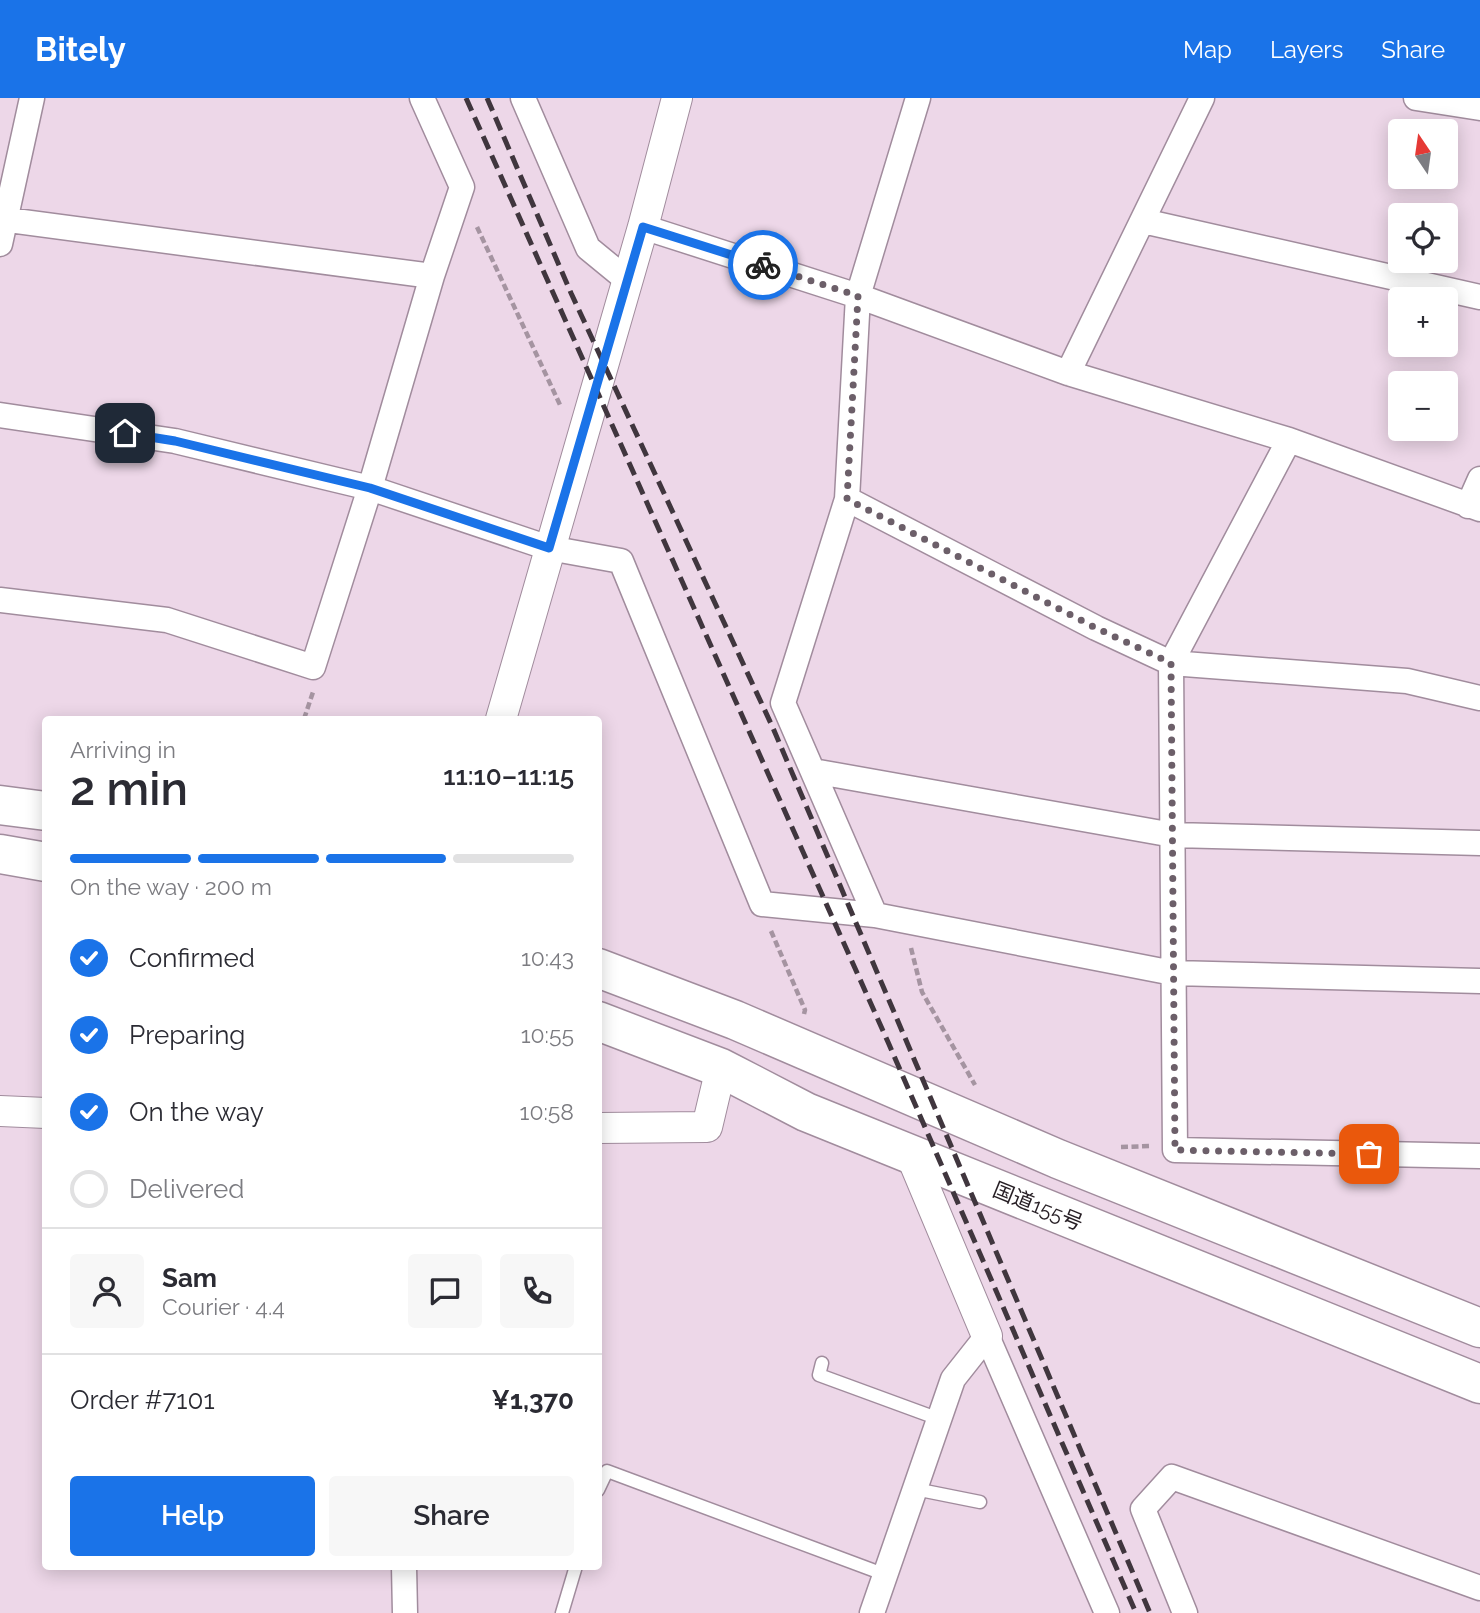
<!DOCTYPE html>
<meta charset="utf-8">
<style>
body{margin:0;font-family:Raleway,"Noto Sans JP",sans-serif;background:#f7f7f7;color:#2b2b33;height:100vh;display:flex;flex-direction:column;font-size:26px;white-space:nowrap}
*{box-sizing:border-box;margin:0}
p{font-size:23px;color:#7c7c81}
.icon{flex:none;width:38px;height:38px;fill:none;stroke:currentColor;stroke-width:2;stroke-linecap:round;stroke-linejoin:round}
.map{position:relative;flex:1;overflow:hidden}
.drawer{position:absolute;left:42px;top:618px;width:560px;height:854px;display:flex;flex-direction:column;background:#fff;border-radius:7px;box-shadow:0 4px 18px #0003}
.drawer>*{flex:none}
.needle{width:46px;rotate:347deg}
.buttons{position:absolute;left:1388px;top:21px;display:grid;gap:14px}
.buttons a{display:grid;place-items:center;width:70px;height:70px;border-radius:7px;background:#fff;box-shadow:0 4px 18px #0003;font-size:35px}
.pin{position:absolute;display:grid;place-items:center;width:60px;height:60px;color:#fff;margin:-30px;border-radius:14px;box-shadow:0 4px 10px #0006}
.courier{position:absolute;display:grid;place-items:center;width:70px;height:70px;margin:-35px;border:5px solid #1a73e8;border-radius:50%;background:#fff;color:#222;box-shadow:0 2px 9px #0007}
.summary em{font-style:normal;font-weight:600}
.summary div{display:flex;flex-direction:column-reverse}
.summary{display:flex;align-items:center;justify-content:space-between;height:119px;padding:0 28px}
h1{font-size:46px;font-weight:600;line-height:52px}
.bar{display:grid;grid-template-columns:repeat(4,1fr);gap:10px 7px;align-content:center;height:84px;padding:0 28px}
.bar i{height:9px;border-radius:5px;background:#e1e1e2}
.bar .current{background:#1a73e8}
.bar p{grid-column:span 4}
.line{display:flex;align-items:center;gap:18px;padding:0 28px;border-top:2px solid #e1e1e2}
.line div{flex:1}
.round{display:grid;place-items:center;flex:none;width:74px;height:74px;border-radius:7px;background:#f7f7f7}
ol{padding:0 28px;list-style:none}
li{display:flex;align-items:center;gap:21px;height:77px}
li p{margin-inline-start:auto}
li .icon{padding:7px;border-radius:50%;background:#1a73e8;color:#fff;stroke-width:4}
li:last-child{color:#7c7c81}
li i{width:38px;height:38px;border:4px solid #e1e1e2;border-radius:50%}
.primary-button{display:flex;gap:14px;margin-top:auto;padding:14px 28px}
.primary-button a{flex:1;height:80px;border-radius:7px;background:#1a73e8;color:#fff;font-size:28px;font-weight:600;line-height:80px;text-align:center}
.primary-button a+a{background:#f7f7f7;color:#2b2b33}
header{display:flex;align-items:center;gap:42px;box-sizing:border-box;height:98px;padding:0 35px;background:#1a73e8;color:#fff}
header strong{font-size:33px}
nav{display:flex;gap:38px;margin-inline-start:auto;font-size:24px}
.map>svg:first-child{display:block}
</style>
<header>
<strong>Bitely</strong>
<nav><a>Map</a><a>Layers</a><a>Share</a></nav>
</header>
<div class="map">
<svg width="1480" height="1515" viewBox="0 0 1480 1515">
<rect width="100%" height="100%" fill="#edd7e8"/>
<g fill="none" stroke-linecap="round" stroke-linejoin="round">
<!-- service casing -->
<g stroke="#a18c9d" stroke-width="15">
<path id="service" d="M 822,1265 L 819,1277 L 939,1321
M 915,1391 L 980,1404
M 598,1392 L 607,1373 L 886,1477
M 562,1515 L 576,1468"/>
</g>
<!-- minor casing -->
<g stroke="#a18c9d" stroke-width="27">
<path id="minor" d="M 422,0 L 462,89 L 432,178
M 523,0 L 588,150 L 627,182
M 918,0 L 858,198 L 847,401 L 783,605 L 875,817 L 1173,875 L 1480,883
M 1416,0 L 1480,10
M 0,121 L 432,178 L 370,390 L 313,569 L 167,522 L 0,502
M 1143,123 L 1480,199
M 643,129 L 858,198 L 1068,275 L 1289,342 L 1480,411
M 0,146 L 32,0
M 1068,275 L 1202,0
M 0,317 L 175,343 L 370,390 L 549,450 L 621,463 L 762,806 L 875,817
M 1289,342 L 1171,565 L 1175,1052 L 1480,1058
M 847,401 L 1096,530 L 1171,565 L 1407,583 L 1480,600
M 1468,408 L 1480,381
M 813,673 L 1173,737 L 1480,745
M 404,1468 L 405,1515
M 872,1515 L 953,1281 L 987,1238 L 1107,1515
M 1185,1515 L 1143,1411 L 1172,1379 L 1480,1490"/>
</g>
<!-- tertiary casing -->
<g stroke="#a18c9d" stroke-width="32">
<path id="tertiary" d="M 501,621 L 643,129 L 677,0
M 0,1013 L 46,1015
M 598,1030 L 707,1029 L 721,970
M 911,1057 L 987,1238"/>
</g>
<!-- trunk casing -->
<g stroke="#a18c9d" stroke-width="41">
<path id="trunk" d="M 0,707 L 46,713
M 0,756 L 46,764
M 598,870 L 735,922 L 1058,1061 L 1480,1230
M 598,923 L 721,970 L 806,1014 L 1480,1286"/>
</g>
<!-- path -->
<path stroke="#a594a1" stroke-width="4.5" stroke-dasharray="7 3.5" stroke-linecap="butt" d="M 477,129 L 561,309
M 304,621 L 313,594
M 771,833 L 805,912 L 804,916
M 911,850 L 922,894 L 975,987
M 1121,1049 L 1150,1048"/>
<!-- service -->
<use href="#service" stroke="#fff" stroke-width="12"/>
<!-- minor -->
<use href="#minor" stroke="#fff" stroke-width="24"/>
<!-- tertiary -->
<use href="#tertiary" stroke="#fff" stroke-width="30"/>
<!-- trunk -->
<use href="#trunk" stroke="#fff" stroke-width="38"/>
<!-- rail -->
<path stroke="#40363e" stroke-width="5" stroke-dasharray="14 7" stroke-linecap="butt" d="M 466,0 L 888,944 L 1136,1515
M 487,0 L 571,195 L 773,630 L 1150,1515"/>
</g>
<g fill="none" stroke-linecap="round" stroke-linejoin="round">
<!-- done -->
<path stroke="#6c5f69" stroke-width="7" stroke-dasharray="0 12.6" d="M 763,167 L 858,198 L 847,401 L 1096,530 L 1171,565 L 1175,1052 L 1369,1056"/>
<!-- route -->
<path stroke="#1a73e8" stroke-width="9" d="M 125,335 L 175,343 L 370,390 L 549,450 L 643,129 L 763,167"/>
</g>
<g text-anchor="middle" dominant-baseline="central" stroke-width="7" stroke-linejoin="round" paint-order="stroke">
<!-- street labels -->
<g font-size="21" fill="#261e24" stroke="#fff">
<text transform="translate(1038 1108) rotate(22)">国道155号</text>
</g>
</g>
</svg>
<div class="buttons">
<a><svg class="needle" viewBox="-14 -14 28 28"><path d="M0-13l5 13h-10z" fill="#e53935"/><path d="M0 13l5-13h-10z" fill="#7c7c81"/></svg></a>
<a><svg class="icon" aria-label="locate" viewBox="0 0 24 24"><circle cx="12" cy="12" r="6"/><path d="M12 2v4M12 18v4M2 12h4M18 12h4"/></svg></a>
<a>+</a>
<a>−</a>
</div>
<div class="pin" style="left:1369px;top:1056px;background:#ea580c"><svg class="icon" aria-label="bag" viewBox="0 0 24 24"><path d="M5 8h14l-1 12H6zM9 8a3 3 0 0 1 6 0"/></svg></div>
<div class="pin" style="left:125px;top:335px;background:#1f2937"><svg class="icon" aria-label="home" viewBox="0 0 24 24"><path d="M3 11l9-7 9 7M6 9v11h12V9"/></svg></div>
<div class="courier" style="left:763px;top:167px"><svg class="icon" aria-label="bike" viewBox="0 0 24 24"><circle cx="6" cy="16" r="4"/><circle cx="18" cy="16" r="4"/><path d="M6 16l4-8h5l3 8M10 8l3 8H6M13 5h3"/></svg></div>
<section class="drawer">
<div class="summary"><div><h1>2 min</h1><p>Arriving in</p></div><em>11:10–11:15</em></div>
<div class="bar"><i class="current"></i><i class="current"></i><i class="current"></i><i></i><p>On the way · 200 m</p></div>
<ol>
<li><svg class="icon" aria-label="check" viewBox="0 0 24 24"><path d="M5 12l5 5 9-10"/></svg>Confirmed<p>10:43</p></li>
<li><svg class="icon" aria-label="check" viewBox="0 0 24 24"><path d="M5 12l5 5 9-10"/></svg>Preparing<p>10:55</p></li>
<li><svg class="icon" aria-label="check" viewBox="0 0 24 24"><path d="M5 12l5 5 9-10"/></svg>On the way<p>10:58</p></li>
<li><i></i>Delivered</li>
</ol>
<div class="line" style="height:126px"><a class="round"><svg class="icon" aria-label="person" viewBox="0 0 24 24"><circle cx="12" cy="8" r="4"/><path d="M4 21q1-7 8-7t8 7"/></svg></a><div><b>Sam</b><p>Courier · 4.4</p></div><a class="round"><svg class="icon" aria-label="chat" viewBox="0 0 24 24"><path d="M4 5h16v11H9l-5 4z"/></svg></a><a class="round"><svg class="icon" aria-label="phone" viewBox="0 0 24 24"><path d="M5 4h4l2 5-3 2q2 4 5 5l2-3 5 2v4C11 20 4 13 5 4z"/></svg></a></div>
<div class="line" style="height:91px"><div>Order #7101</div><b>¥1,370</b></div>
<div class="primary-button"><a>Help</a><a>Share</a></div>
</section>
</div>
